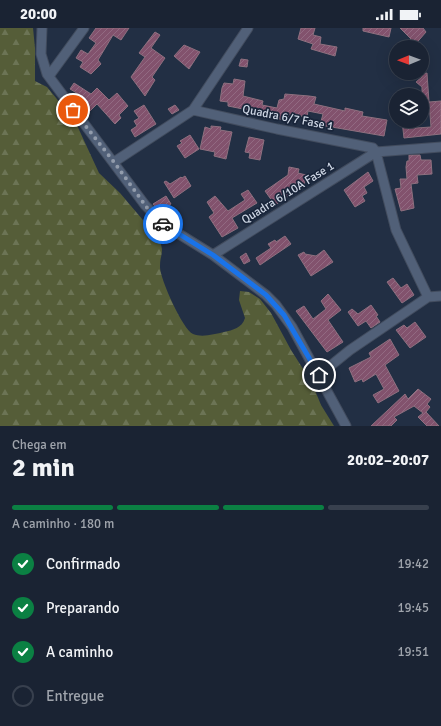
<!DOCTYPE html>
<html lang="pt">
<meta charset="utf-8">
<style>
body{margin:0;font-family:Signika,sans-serif;background:#232b3b;color:#f1f3f6;height:100vh;display:flex;flex-direction:column;font-size:15px;white-space:nowrap}
*{box-sizing:border-box;margin:0}
p{font-size:13px;color:#9fa4ac}
.icon{flex:none;width:22px;height:22px;fill:none;stroke:currentColor;stroke-width:2;stroke-linecap:round;stroke-linejoin:round}
.map{position:relative;height:398px;overflow:hidden}
.side{display:flex;flex-direction:column;background:#1a2333;flex:1}
.side>*{flex:none}
.needle{width:26px;rotate:269deg}
.buttons{position:absolute;left:389px;top:12px;display:grid;gap:8px}
.buttons a{display:grid;place-items:center;width:40px;height:40px;border-radius:50%;background:#1a2333;box-shadow:0 4px 16px #0002,0 0 0 1px #38404e;font-size:20px}
.pin{position:absolute;display:grid;place-items:center;width:34px;height:34px;color:#fff;margin:-17px;border:2px solid #fff;border-radius:50%;box-shadow:0 1px 4px #0007}
.courier{position:absolute;display:grid;place-items:center;width:40px;height:40px;margin:-20px;border:3px solid #1a73e8;border-radius:50%;background:#fff;color:#222;box-shadow:0 1px 5px #0007}
.headline em{font-style:normal;font-weight:700}
.headline div{display:flex;flex-direction:column-reverse}
.headline{display:flex;align-items:center;justify-content:space-between;height:68px;padding:0 12px}
h1{font-size:26px;font-weight:700;line-height:30px}
.bar{display:grid;grid-template-columns:repeat(4,1fr);gap:6px 4px;align-content:center;height:48px;padding:0 12px}
.bar i{height:5px;border-radius:3px;background:#38404e}
.bar .on{background:#0b8043}
.bar p{grid-column:span 4}
ol{padding:0 12px;list-style:none}
li{display:flex;align-items:center;gap:12px;height:44px}
li p{margin-inline-start:auto}
li .icon{padding:4px;border-radius:50%;background:#0b8043;color:#fff;stroke-width:4}
li:last-child{color:#9fa4ac}
li i{width:22px;height:22px;border:2px solid #38404e;border-radius:50%}
.status{display:flex;justify-content:space-between;align-items:center;height:28px;padding:0 20px;background:#1a2333;direction:ltr}
.status svg{height:11px;fill:currentColor}
.map>svg:first-child{display:block}
</style>
<div class="status"><b>20:00</b><svg viewBox="0 0 49 12"><path d="M0 12V9h3v3zM5 12V6h3v6zM10 12V3h3v9zM15 12V0h3v12zM26 1h20v11H26zM47 4h2v5h-2z"/></svg></div>
<div class="map">
<svg width="441" height="398" viewBox="0 0 441 398">
<defs>
<pattern id="forest-firs" width="22" height="20" patternUnits="userSpaceOnUse"><rect width="22" height="20" fill="#555d38"/><path d="M5 1l3.5 6h-7zM16 11l3.5 6h-7z" fill="#6c7455"/></pattern>
<pattern id="building-hatch" width="6" height="6" patternUnits="userSpaceOnUse"><rect width="6" height="6" fill="#82526d"/><path d="M-1 1l2-2M0 6l6-6M5 7l2-2" fill="none" stroke="#926a82"/></pattern>
</defs>
<rect width="100%" height="100%" fill="#222f44"/>
<!-- forest -->
<path fill="url(#forest-firs)" d="M 0,0 L 33,0 L 35,20 L 35,53 L 47,59 L 75,93 L 99,145 L 120,165 L 159,211 C 165,225 160,226 160,238 C 159,249 183,302 193,306 C 202,310 215,306 224,304 C 233,302 242,300 245,290 L 239,272 L 240,263 L 249,264 L 260,271 L 271,285 L 291,322 L 312,355 L 321,377 L 334,398 L 0,398 Z"/>
<!-- building -->
<path fill="url(#building-hatch)" stroke="#8e707f" d="M 96,0 L 129,0 L 121,12 L 113,7 L 98,32 L 101,36 L 91,46 L 80,39 L 83,34 L 76,30 L 81,22 L 88,26 L 96,15 L 89,10 Z
M 301,0 L 315,0 L 313,7 L 321,9 L 320,16 L 337,19 L 335,28 L 311,21 L 313,16 L 298,11 Z
M 363,0 L 391,0 L 389,9 L 363,3 Z
M 400,0 L 423,0 L 426,4 L 413,19 L 403,19 L 411,11 Z
M 155,4 L 160,7 L 151,20 L 165,30 L 152,49 L 155,52 L 145,68 L 131,49 L 145,29 L 139,25 Z
M 184,17 L 200,24 L 189,41 L 174,28 Z
M 241,31 L 248,32 L 247,39 L 239,38 Z
M 427,45 L 429,74 L 441,73 L 441,106 L 404,110 L 402,93 L 416,93 L 416,100 L 431,99 L 429,74 L 422,74 L 422,59 L 416,54 L 422,49 L 422,46 Z
M 234,51 L 245,53 L 243,68 L 263,73 L 262,77 L 277,80 L 279,72 L 284,71 L 285,66 L 309,68 L 316,69 L 314,76 L 345,83 L 345,80 L 363,84 L 362,88 L 387,92 L 384,108 L 320,97 L 323,86 L 308,83 L 307,89 L 289,86 L 288,92 L 279,91 L 280,89 L 255,86 L 248,82 L 228,78 L 228,74 L 220,73 L 222,60 L 224,55 L 233,56 Z
M 74,55 L 91,66 L 97,60 L 109,72 L 117,65 L 128,78 L 119,87 L 121,90 L 115,96 L 97,76 L 90,83 L 87,81 L 80,74 L 85,70 L 70,61 Z
M 144,77 L 156,96 L 135,109 L 131,102 L 137,98 L 134,93 L 139,90 L 134,83 Z
M 175,77 L 179,82 L 172,86 L 168,81 Z
M 211,98 L 221,99 L 220,102 L 232,104 L 226,131 L 214,128 L 215,124 L 200,121 L 205,99 L 211,101 Z
M 190,107 L 199,121 L 185,130 L 177,118 L 182,115 L 180,113 Z
M 249,109 L 264,112 L 260,132 L 249,130 L 250,125 L 245,124 Z
M 409,127 L 420,127 L 421,132 L 431,132 L 432,146 L 417,147 L 418,155 L 411,156 L 414,180 L 401,183 L 395,161 L 401,160 L 400,151 L 407,151 L 406,139 L 407,133 L 409,133 Z
M 289,139 L 299,141 L 298,145 L 306,147 L 304,158 L 290,155 L 296,163 L 275,177 L 265,163 L 288,147 Z
M 368,144 L 373,153 L 364,159 L 367,165 L 362,168 L 365,173 L 355,179 L 344,162 Z
M 185,148 L 191,158 L 174,170 L 164,154 L 166,153 L 170,156 L 181,149 L 182,150 Z
M 248,162 L 257,175 L 232,190 L 238,200 L 222,209 L 209,189 L 214,185 L 207,174 L 215,168 L 228,183 L 245,172 L 241,166 Z
M 166,168 L 171,176 L 159,183 L 153,176 Z
M 285,208 L 291,216 L 260,237 L 256,230 L 271,220 L 268,216 L 275,212 L 276,214 Z
M 324,222 L 333,234 L 311,248 L 298,227 L 304,224 L 305,226 L 316,228 Z
M 246,225 L 250,233 L 244,236 L 240,229 Z
M 393,250 L 401,260 L 407,256 L 414,267 L 402,275 L 387,254 Z
M 328,266 L 341,282 L 328,292 L 343,314 L 327,324 L 296,283 L 304,278 L 313,291 L 326,281 L 321,273 Z
M 371,277 L 378,287 L 376,288 L 380,294 L 371,300 L 366,293 L 358,298 L 348,284 L 352,281 L 358,286 Z
M 415,294 L 426,309 L 410,320 L 396,302 L 404,297 L 407,300 Z
M 390,311 L 399,327 L 385,337 L 399,363 L 378,375 L 373,367 L 384,361 L 376,346 L 363,354 L 362,351 L 355,354 L 349,340 L 371,329 L 369,325 Z
M 418,361 L 431,371 L 427,376 L 430,379 L 426,384 L 439,398 L 427,398 L 418,389 L 423,385 L 414,378 L 394,389 L 397,392 L 391,398 L 371,398 L 405,366 L 408,371 Z"/>
<g fill="none" stroke-linecap="round" stroke-linejoin="round">
<!-- street casing -->
<g stroke="#424c5e" stroke-width="11">
<path id="street" d="M 42,0 L 41,26 L 47,46 L 145,177 L 163,196 L 213,227 L 266,267 L 276,277 L 292,299 L 346,398
M 49,48 L 84,0
M 193,82 L 277,101 L 373,120 L 376,124 L 396,202 L 428,269
M 114,134 L 193,82 L 248,0
M 213,227 L 376,124 L 441,119
M 428,269 L 441,268
M 319,347 L 350,322 L 428,269"/>
</g>
<!-- street -->
<use href="#street" stroke="#516078" stroke-width="9"/>
</g>
<g fill="none" stroke-linecap="round" stroke-linejoin="round">
<!-- done -->
<path stroke="#929cac" stroke-width="4" stroke-dasharray="0 7.2" d="M 73,82 L 114,134 L 153,188 L 163,196"/>
<!-- route -->
<path stroke="#1a73e8" stroke-width="5" d="M 163,196 L 213,227 L 266,267 L 284,287 L 319,347"/>
</g>
<g text-anchor="middle" dominant-baseline="central" stroke-width="3.5" stroke-linejoin="round" paint-order="stroke">
<!-- street labels -->
<g font-size="12" fill="#ced6e4" stroke="#19253a">
<text transform="translate(288 90) rotate(11)">Quadra 6/7 Fase 1</text>
<text transform="translate(288 165) rotate(-32)">Quadra 6/10A Fase 1</text>
</g>
</g>
</svg>
<div class="buttons">
<a><svg class="needle" viewBox="-14 -14 28 28"><path d="M0-13l5 13h-10z" fill="#e53935"/><path d="M0 13l5-13h-10z" fill="#9fa4ac"/></svg></a>
<a><svg class="icon" aria-label="layers" viewBox="0 0 24 24"><path d="M12 4l9 5-9 5-9-5zM3 14l9 5 9-5"/></svg></a>
</div>
<div class="pin" style="left:73px;top:82px;background:#ea580c"><svg class="icon" aria-label="bag" viewBox="0 0 24 24"><path d="M5 8h14l-1 12H6zM9 8a3 3 0 0 1 6 0"/></svg></div>
<div class="pin" style="left:319px;top:347px;background:#1f2937"><svg class="icon" aria-label="home" viewBox="0 0 24 24"><path d="M3 11l9-7 9 7M6 9v11h12V9"/></svg></div>
<div class="courier" style="left:163px;top:196px"><svg class="icon" aria-label="car" viewBox="0 0 24 24"><path d="M5 17H2v-5l4-1 3-4h7l3 4 3 1v5h-3M9 17h6M6 11h13"/><circle cx="7" cy="17" r="2"/><circle cx="17" cy="17" r="2"/></svg></div>
</div>
<section class="side">
<div class="headline"><div><h1>2 min</h1><p>Chega em</p></div><em>20:02–20:07</em></div>
<div class="bar"><i class="on"></i><i class="on"></i><i class="on"></i><i></i><p>A caminho · 180 m</p></div>
<ol>
<li><svg class="icon" aria-label="check" viewBox="0 0 24 24"><path d="M5 12l5 5 9-10"/></svg>Confirmado<p>19:42</p></li>
<li><svg class="icon" aria-label="check" viewBox="0 0 24 24"><path d="M5 12l5 5 9-10"/></svg>Preparando<p>19:45</p></li>
<li><svg class="icon" aria-label="check" viewBox="0 0 24 24"><path d="M5 12l5 5 9-10"/></svg>A caminho<p>19:51</p></li>
<li><i></i>Entregue</li>
</ol>
</section>
